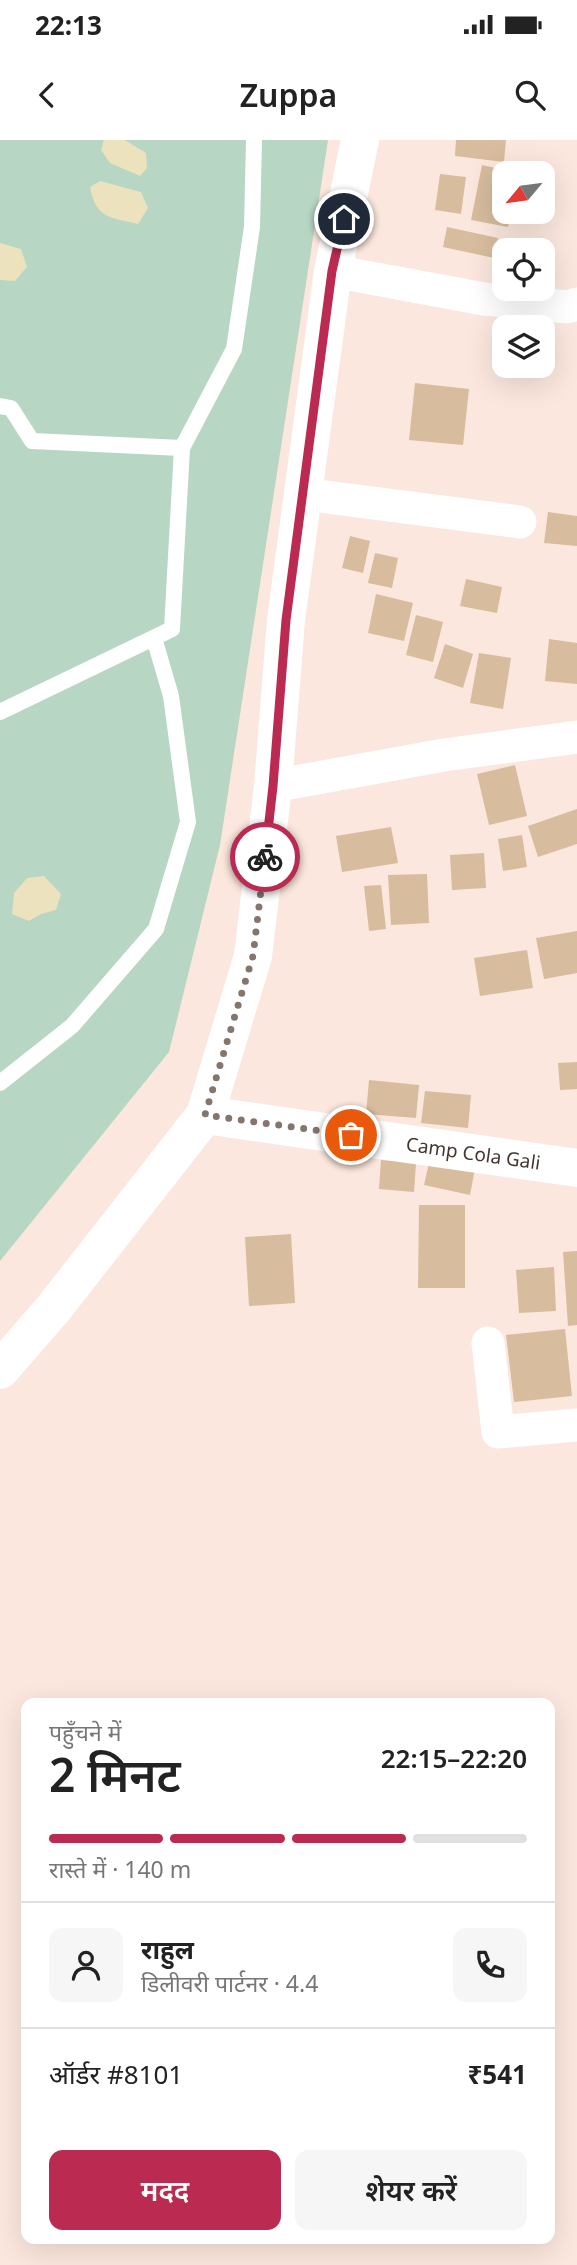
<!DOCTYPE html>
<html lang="hi">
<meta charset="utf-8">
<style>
body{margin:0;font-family:"Noto Sans","Noto Sans Devanagari",sans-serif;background:#f6f6f6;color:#222;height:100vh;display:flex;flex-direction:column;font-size:26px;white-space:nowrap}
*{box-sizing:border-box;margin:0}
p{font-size:23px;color:#767676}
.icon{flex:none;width:38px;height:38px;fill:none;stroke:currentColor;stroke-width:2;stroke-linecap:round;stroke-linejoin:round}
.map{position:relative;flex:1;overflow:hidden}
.side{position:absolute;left:21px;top:1558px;width:534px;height:546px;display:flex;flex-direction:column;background:#fff;border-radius:14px;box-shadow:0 7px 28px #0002}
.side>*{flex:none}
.needle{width:46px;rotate:241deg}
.controls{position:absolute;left:492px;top:21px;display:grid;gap:14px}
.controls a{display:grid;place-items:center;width:63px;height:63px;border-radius:14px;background:#fff;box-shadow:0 7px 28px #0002;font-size:35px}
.pin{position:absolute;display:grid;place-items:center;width:60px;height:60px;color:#fff;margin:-30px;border:4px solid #fff;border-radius:50%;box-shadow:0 2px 7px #0007}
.courier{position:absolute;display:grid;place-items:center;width:70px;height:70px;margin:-35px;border:5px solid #ba2a51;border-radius:50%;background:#fff;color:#222;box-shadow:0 2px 9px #0007}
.headline em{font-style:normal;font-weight:600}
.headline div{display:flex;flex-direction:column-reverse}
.headline{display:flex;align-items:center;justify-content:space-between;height:119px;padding:0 28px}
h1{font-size:46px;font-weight:600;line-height:52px}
.bar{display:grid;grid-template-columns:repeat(4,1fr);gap:10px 7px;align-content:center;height:84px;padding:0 28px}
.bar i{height:9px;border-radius:5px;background:#e0e0e0}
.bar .current{background:#ba2a51}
.bar p{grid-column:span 4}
.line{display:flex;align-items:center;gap:18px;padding:0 28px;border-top:2px solid #e0e0e0}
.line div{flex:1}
.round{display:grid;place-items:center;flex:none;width:74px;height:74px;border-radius:14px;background:#f6f6f6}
.primary-button{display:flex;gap:14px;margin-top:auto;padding:14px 28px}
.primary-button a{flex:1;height:80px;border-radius:14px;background:#ba2a51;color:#fff;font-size:28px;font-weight:600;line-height:80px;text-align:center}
.primary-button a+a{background:#f6f6f6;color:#222}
.status{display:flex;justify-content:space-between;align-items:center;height:49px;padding:0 35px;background:#fff;direction:ltr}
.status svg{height:19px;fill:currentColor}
header{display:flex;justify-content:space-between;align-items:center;height:91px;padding:0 28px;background:#fff;font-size:32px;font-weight:600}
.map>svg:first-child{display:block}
</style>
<div class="status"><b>22:13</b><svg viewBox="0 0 49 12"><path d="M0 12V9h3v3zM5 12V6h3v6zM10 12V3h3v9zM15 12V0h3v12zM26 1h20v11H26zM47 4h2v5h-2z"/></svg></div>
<header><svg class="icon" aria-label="back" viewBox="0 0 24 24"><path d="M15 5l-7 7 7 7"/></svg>Zuppa<svg class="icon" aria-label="search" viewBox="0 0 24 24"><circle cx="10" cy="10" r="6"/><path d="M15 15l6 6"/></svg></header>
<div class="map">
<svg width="577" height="2125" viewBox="0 0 577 2125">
<rect width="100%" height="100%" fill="#fbe7dd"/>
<!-- green -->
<path fill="#b7d6c4" d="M 0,0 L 328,0 L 220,705 L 169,912 L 0,1121 Z"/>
<!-- sand -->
<path fill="#ece2bd" d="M 104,0 L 125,0 L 146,13 L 147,28 L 140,36 L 110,23 L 101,10 Z
M 100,41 L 141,52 L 148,68 L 138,84 C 110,77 96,79 90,47 Z
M 0,103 L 21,109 L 27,127 L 15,141 L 0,140 Z
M 44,736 L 61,754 L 56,770 L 41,774 L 29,781 L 12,774 L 14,753 L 27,738 Z"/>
<!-- building -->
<path fill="#d7bc9d" d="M 456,0 L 506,0 L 504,22 L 455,16 Z
M 482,25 L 513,32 L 504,33 L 504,72 L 511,72 L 508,87 L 471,80 Z
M 440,34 L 466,37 L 461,74 L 435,70 Z
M 447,87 L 498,98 L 494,118 L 443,107 Z
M 415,243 L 469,249 L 463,305 L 409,300 Z
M 548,372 L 577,376 L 577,406 L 544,403 Z
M 350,396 L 370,401 L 363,433 L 342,428 Z
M 375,413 L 398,418 L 392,448 L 368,443 Z
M 466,439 L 502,447 L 497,473 L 460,466 Z
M 376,454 L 413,463 L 404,501 L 368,493 Z
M 416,475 L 443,482 L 433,522 L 406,515 Z
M 549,499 L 577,503 L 577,544 L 545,541 Z
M 445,504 L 473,514 L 463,548 L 434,538 Z
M 479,513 L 511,518 L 503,569 L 470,563 Z
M 515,625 L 527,676 L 489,685 L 477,634 Z
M 577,669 L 577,704 L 538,717 L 528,686 Z
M 391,687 L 398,723 L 342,732 L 336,696 Z
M 522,695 L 527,727 L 503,731 L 498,699 Z
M 484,713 L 486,748 L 452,750 L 450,715 Z
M 427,734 L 429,783 L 391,785 L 388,735 Z
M 381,745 L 386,789 L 369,791 L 364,746 Z
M 577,791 L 577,833 L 544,839 L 536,798 Z
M 527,810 L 533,848 L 480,856 L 474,818 Z
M 577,922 L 577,949 L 560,950 L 558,923 Z
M 369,940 L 419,945 L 416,978 L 366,974 Z
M 425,951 L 471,955 L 468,988 L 421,983 Z
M 431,1014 L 476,1023 L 470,1055 L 424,1045 Z
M 381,1020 L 416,1023 L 414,1052 L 379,1049 Z
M 419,1065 L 465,1065 L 465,1148 L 418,1148 Z
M 291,1094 L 295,1163 L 249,1166 L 245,1097 Z
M 577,1111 L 577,1185 L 568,1186 L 563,1112 Z
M 554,1127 L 556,1171 L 519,1173 L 516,1130 Z
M 565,1189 L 572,1256 L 514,1262 L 506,1195 Z"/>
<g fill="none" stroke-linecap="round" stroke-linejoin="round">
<!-- lane -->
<path stroke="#fff" stroke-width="16" d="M 0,266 L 11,268 L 32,301 L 182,308 L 234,209 L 252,87 L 254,0
M 0,572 L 172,489 L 182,308
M 0,943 L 72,886 L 156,789 L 188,682 L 171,556 L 154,498"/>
<!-- street -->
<path stroke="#fff" stroke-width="33" d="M 333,131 L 484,159 L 567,167 L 577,164
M 303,354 L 520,382
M 273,646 L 444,615 L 577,597
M 488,1203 L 498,1292 L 577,1285"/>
<!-- secondary -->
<g stroke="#fff" stroke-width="38">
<path id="s1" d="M 205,975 L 577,1028"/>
<path d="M 0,1230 L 53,1169 L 205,975 L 253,816 L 273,646 L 286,480 L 333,131 L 360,0"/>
</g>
</g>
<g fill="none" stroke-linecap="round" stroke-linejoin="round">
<!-- done -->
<path stroke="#84756d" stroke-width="7" stroke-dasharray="0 12.6" d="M 265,717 L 253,816 L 205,975 L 351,995"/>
<!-- route -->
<path stroke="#ba2a51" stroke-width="9" d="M 265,717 L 273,646 L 286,480 L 332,131 L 344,79"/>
</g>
<g text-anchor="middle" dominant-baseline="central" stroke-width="5" stroke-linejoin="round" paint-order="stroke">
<!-- street labels -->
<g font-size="19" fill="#443731" stroke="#fff">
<text stroke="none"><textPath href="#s1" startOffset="271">Camp Cola Gali</textPath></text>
</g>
</g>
</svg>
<div class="controls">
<a><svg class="needle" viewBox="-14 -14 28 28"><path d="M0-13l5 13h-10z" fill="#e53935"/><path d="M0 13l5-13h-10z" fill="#767676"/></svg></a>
<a><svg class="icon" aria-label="locate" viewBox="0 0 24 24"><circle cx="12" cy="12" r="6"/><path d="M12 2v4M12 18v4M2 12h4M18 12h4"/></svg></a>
<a><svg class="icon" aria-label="layers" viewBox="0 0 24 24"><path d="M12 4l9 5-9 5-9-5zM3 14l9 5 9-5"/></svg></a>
</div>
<div class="pin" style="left:351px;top:995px;background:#ea580c"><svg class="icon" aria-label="bag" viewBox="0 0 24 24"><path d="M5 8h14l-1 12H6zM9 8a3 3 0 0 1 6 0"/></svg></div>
<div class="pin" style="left:344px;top:79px;background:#1f2937"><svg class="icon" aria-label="home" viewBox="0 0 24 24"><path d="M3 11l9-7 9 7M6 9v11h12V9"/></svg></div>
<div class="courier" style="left:265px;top:717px"><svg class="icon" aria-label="bike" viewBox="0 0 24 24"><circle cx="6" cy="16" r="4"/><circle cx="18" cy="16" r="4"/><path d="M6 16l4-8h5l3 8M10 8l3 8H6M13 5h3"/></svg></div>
<section class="side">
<div class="headline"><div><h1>2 मिनट</h1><p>पहुँचने में</p></div><em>22:15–22:20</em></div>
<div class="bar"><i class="current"></i><i class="current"></i><i class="current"></i><i></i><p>रास्ते में · 140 m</p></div>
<div class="line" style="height:126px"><a class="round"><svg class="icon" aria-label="person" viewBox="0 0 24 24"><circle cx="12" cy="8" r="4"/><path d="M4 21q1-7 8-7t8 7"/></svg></a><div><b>राहुल</b><p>डिलीवरी पार्टनर · 4.4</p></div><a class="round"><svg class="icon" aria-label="phone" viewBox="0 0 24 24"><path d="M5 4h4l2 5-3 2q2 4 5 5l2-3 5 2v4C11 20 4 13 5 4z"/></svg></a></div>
<div class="line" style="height:91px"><div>ऑर्डर #8101</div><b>₹541</b></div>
<div class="primary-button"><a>मदद</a><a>शेयर करें</a></div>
</section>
</div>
